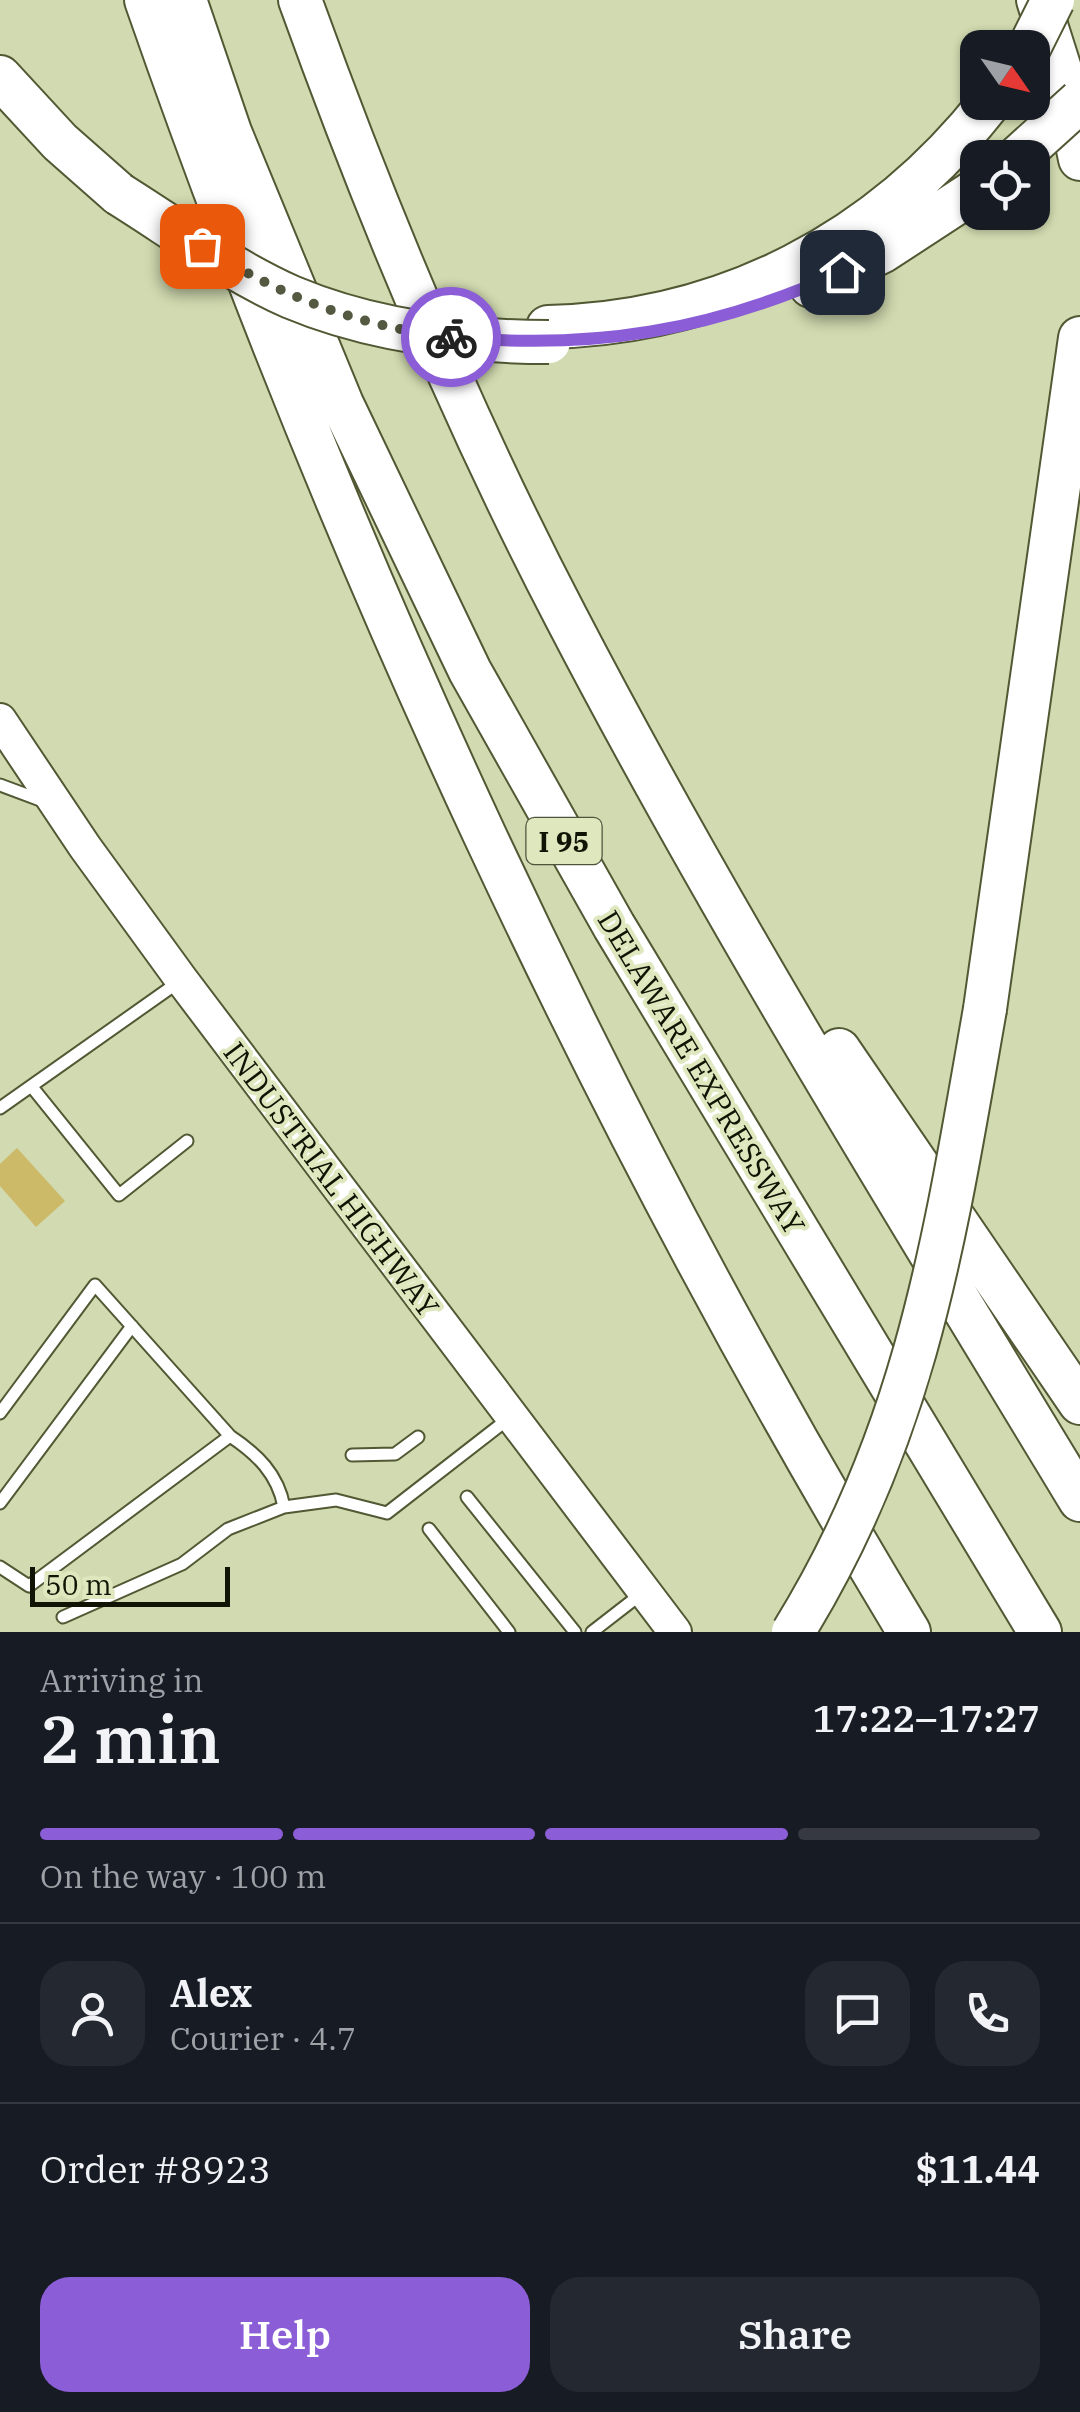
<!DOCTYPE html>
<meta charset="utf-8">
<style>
body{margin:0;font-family:"IBM Plex Serif",serif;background:#242831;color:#f1f3f6;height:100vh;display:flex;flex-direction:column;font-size:38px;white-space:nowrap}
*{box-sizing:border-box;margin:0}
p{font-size:32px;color:#9ea1a6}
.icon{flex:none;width:55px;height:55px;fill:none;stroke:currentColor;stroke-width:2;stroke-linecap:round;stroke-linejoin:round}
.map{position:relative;height:1632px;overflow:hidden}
.side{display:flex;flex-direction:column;background:#171b24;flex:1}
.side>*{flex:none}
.needle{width:65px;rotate:124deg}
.fabs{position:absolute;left:960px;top:30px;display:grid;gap:20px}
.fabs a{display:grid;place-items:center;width:90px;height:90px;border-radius:20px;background:#171b24;box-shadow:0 2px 8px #0004;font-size:50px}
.scale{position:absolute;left:30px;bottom:25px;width:200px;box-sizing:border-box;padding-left:10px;border:5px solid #111305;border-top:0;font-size:28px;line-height:35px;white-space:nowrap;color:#111305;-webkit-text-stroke:8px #dee7bd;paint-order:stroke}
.pin{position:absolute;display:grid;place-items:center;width:85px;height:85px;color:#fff;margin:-42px;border-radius:20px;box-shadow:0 5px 15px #0006}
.courier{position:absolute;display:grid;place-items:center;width:100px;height:100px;margin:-50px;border:8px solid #8b5ed7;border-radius:50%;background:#fff;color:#222;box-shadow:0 2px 12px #0007}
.overview em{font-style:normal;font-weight:600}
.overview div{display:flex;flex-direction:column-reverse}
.overview{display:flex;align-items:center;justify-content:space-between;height:170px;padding:0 40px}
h1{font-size:65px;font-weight:600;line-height:75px}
.bar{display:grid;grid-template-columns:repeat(4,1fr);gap:15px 10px;align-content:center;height:120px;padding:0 40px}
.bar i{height:12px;border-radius:8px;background:#363941}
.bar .active{background:#8b5ed7}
.bar p{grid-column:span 4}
.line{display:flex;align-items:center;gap:25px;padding:0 40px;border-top:2px solid #363941}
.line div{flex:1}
.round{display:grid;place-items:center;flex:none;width:105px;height:105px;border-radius:30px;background:#242831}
.button{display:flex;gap:20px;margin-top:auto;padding:20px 40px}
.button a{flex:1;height:115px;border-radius:30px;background:#8b5ed7;color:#fff;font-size:40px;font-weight:600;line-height:115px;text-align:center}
.button a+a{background:#242831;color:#f1f3f6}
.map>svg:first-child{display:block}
</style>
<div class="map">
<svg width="1080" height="1632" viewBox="0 0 1080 1632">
<rect width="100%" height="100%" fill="#d1dab0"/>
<!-- building -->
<path fill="#ccba68" d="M 17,1148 L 65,1201 L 36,1227 L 0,1186 L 0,1164 Z"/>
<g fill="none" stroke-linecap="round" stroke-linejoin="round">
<!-- lane casing -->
<g stroke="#515833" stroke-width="15">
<path id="lane" d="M 0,785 L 43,801
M 32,1087 L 119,1195 L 187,1141
M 0,1108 L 180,981
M 0,1413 L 95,1285 L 230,1436 C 257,1454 278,1474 284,1507
M 352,1455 L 395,1454 L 418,1437
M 467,1497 L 575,1632
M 0,1503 L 132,1326
M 429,1529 L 509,1632
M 0,1567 L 29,1586 L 230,1436
M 63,1617 L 182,1564 L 228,1529 L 284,1507 L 336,1500 L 387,1513 L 508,1419
M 592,1632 L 641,1594"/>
</g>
<!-- secondary casing -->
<g stroke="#515833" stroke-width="36">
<path id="secondary" d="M 0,720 L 85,847 L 181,979 L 675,1632"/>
</g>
<!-- highway casing -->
<g stroke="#515833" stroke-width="46">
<path id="highway" d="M 146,0 C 343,566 599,1119 909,1632
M 185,0 L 230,132 L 342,404 L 470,671 L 614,926 L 1040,1632
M 300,0 C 376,211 462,418 566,617 C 723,919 904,1209 1080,1500
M 1038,0 L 1065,85 L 1080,159
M 0,77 L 60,142 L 119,194
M 811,286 L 883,251 L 978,189
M 548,327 C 725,323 880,242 990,102
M 985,1009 L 1080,338
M 839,1050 L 1080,1403"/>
</g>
<!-- lane -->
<use href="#lane" stroke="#fff" stroke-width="11"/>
<!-- secondary -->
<use href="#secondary" stroke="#fff" stroke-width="32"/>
<!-- highway -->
<use href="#highway" stroke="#fff" stroke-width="42"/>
<!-- highway-bridge casing -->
<g stroke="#515833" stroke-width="46" stroke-linecap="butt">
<path id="highway-bridge" d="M 1029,48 L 1053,0
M 1017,158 L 1080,101
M 119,194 C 175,229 230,270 291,297 C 372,331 461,342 549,342
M 793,1632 C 917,1432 945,1236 985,1009"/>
</g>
<!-- highway-bridge -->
<use href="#highway-bridge" stroke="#fff" stroke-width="42"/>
</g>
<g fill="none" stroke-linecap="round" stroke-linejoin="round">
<!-- done -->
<path stroke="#545941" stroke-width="10" stroke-dasharray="0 18" d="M 202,246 C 279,296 360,327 451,337"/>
<!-- route -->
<path stroke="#8b5ed7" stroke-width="12" d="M 451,337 C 595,350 710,331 842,272"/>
</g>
<g text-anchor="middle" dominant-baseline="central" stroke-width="8" stroke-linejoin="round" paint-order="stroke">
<!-- shield labels -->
<rect fill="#dee7bd" stroke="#4e533c" stroke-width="2.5" x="526.5" y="818" width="75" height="46" rx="8"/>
<g font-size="28" font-weight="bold" fill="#111305">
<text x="564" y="841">I 95</text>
</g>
<!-- street labels -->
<g font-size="30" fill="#111305" stroke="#dee7bd">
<text transform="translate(702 1072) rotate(59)">DELAWARE EXPRESSWAY</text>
<text transform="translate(332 1179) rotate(53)">INDUSTRIAL HIGHWAY</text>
</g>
</g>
</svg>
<div class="fabs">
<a><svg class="needle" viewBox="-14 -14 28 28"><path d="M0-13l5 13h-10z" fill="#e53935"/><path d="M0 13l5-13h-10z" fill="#9ea1a6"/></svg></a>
<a><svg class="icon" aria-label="locate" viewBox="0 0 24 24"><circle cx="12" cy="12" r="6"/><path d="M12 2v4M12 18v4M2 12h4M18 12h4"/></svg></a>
</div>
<div class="scale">50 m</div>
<div class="pin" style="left:202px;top:246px;background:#ea580c"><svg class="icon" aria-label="bag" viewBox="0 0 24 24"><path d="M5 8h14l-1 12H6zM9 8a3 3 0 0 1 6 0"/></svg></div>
<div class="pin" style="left:842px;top:272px;background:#1f2937"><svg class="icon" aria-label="home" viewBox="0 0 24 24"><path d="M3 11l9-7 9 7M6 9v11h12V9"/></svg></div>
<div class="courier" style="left:451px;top:337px"><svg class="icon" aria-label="bike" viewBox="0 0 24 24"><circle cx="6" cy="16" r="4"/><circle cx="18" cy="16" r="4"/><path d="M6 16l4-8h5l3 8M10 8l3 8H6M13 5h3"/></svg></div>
</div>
<section class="side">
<div class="overview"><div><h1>2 min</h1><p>Arriving in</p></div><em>17:22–17:27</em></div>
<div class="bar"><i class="active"></i><i class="active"></i><i class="active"></i><i></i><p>On the way · 100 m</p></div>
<div class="line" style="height:180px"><a class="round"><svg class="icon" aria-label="person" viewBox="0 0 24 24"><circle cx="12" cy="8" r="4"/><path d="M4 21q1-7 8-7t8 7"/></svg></a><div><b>Alex</b><p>Courier · 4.7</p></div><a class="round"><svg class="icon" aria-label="chat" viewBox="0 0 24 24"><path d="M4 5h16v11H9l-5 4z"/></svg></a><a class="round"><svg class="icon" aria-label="phone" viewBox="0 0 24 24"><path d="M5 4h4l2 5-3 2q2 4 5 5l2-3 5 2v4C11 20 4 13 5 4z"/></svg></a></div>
<div class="line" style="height:130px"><div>Order #8923</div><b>$11.44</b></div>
<div class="button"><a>Help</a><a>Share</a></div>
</section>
